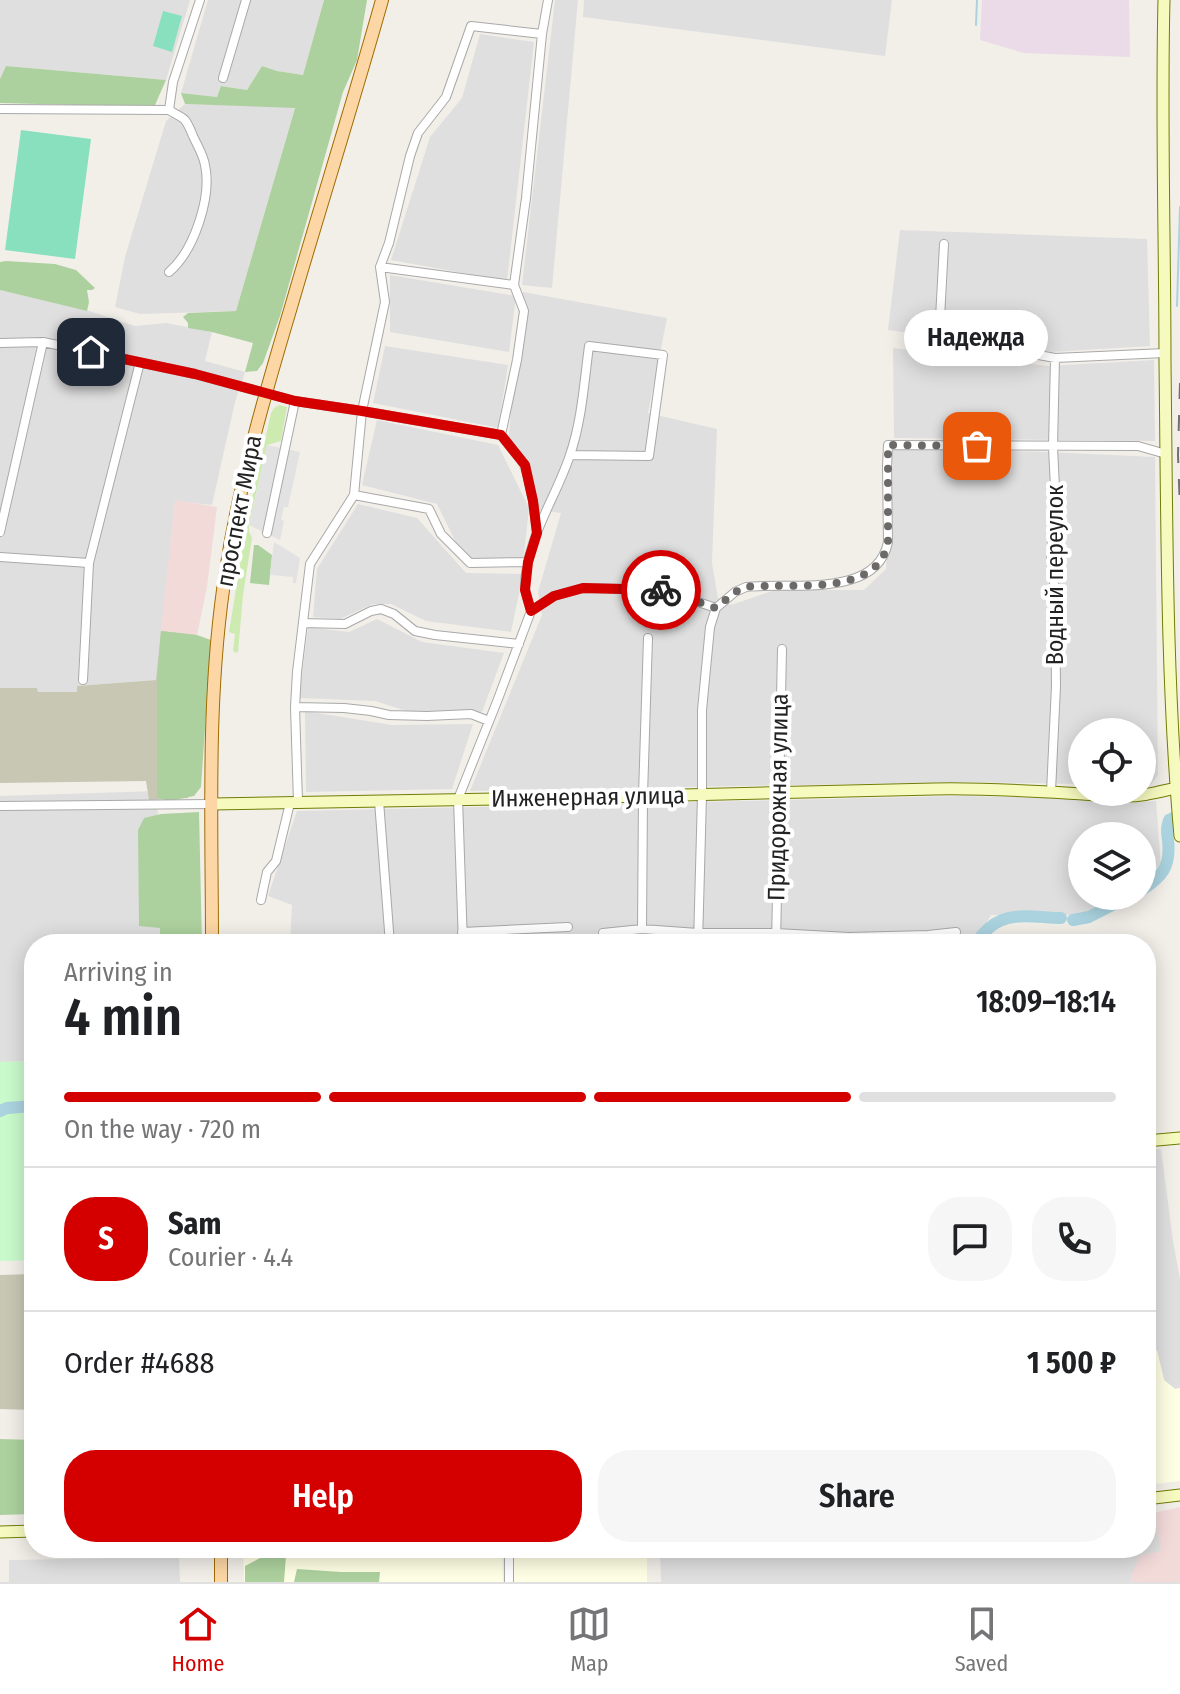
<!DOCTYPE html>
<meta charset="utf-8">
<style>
body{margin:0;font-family:"Fira Sans Condensed",sans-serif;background:#f6f6f6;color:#202124;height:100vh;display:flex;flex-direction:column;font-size:30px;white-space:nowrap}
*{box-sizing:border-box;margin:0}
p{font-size:26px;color:#757577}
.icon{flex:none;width:44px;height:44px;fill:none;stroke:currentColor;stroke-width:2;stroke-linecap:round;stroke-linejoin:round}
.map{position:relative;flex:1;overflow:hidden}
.sheet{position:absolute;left:24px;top:934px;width:1132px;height:624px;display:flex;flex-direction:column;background:#fff;border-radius:32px;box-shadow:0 4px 20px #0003}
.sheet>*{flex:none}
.fabs{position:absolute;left:1068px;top:718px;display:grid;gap:16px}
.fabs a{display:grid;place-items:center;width:88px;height:88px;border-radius:50%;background:#fff;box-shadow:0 4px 20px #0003;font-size:40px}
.pin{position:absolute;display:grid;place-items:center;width:68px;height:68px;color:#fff;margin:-34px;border-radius:16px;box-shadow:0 4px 12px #0006}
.courier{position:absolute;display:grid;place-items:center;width:80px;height:80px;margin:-40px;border:6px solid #d40000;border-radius:50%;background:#fff;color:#222;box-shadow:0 2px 10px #0007}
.bubble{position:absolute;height:56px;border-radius:28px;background:#fff;box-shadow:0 4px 20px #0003;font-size:26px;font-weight:600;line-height:56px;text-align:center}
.summary em{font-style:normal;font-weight:600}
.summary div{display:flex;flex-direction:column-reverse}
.summary{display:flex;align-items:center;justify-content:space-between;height:136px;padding:0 40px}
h1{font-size:52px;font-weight:600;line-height:60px}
.bar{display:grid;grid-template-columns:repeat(4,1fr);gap:12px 8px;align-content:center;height:96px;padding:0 40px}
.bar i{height:10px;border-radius:6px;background:#e0e0e0}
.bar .current{background:#d40000}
.bar p{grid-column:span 4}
.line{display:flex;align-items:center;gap:20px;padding:0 40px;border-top:2px solid #e0e0e0}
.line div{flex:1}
.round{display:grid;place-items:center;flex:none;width:84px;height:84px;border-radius:32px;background:#f6f6f6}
.cta{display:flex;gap:16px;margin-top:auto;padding:16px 40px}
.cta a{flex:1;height:92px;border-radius:32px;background:#d40000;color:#fff;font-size:32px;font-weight:600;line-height:92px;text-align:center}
.cta a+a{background:#f6f6f6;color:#202124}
.menu{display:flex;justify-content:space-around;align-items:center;height:112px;border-top:2px solid #e0e0e0;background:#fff;font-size:22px;color:#757577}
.menu a{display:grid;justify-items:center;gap:4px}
.menu .current{color:#d40000}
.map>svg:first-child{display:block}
</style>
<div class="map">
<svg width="1180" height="1582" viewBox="0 0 1180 1582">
<rect width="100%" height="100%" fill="#f2efe9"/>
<!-- residential -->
<path fill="#e0dfdf" d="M 0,0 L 190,0 L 166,80 L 6,66 L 0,79 Z
M 208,0 L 324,0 L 303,75 L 277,71 L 262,66 L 247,90 L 222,86 L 217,97 L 181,93 Z
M 555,0 L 578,0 L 552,288 L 522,285 Z
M 584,0 L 892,0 L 885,56 L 583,17 Z
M 480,34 L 534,42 L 507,281 L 391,260 L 430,137 L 462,98 Z
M 185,104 L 295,107 L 236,311 L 140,314 L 115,307 L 125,257 L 166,121 Z
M 900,230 L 1147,239 L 1150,346 L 1052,352 L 888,330 Z
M 390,275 L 516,296 L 509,352 L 390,332 Z
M 0,290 L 89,311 L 135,326 L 166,323 L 212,332 L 205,361 L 245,372 L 235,402 L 212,505 L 175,501 L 157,680 L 78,686 L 77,692 L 38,692 L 37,688 L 0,688 Z
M 523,292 L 667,318 L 648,413 L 717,429 L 712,563 L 718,598 L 731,605 L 775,590 L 864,590 L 886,569 L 892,448 L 1048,452 L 1155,457 L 1158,775 L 1150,786 L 1142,785 L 1142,732 L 1082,732 L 1082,784 L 961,782 L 470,791 L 542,615 L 538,592 L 561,513 L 537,510 L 508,442 Z
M 385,346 L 508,365 L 498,428 L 373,403 Z
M 893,348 L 1048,366 L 1154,360 L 1155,441 L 894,438 Z
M 377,420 L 498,445 L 529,508 L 523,563 L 463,557 L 437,504 L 362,485 Z
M 358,504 L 417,518 L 466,573 L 523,574 L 511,632 L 426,621 L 391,604 L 373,604 L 340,619 L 313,617 L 317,569 Z
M 377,619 L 422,642 L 504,653 L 482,712 L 410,712 L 375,701 L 299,698 L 308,627 L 349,632 Z
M 305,711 L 392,725 L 473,724 L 452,789 L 306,792 Z
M 157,791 L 162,944 L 34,944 L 34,1061 L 0,1062 L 0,796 Z
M 959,796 L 1098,799 L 1099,805 L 1156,801 L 1161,865 L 1142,877 L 1142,836 L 1082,836 L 1082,896 L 1113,896 L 1085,915 L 991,915 L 973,944 L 290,944 L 292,905 L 268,896 L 297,811 Z
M 1161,1149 L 1173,1241 L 1180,1279 L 1180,1388 L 1175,1389 L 1164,1380 L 1157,1351 L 1146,1353 L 1146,1150 Z
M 1146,1513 L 1154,1513 L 1162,1551 L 1131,1576 L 1132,1582 L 661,1582 L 660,1548 L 1146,1548 Z
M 179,1557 L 180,1582 L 9,1582 L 9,1560 Z"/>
<!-- commercial -->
<path fill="#f2dad9" d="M 175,500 L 217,507 L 207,587 L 197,635 L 161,631 Z
M 1180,1507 L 1180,1582 L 1132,1582 L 1131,1577 L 1139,1556 L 1161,1551 L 1154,1513 Z"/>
<!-- industrial -->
<path fill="#ebdbe8" d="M 982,0 L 1129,0 L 1130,57 L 1024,53 L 980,40 Z"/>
<!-- education -->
<path fill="#ffffe5" d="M 1157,1350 L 1164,1380 L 1175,1389 L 1180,1388 L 1180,1481 L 1146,1485 L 1146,1353 Z
M 243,1548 L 502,1548 L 503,1582 L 244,1582 Z
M 513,1548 L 647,1548 L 647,1582 L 514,1582 Z"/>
<!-- construction -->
<path fill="#c7c7b4" d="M 161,631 L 197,635 L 188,798 L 149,800 L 146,781 L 0,783 L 0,688 L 37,688 L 38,692 L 77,692 L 77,686 L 156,680 Z
M 34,1274 L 34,1410 L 0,1409 L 0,1275 Z"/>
<!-- grass -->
<path fill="#cdebb0" d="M 279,405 L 287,407 L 281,441 L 267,445 L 249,525 L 249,531 L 252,538 L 243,595 L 238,652 L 235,653 L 233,650 L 235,634 L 229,632 L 247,521 L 271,413 L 274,408 Z"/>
<!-- forest -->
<path fill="#add19e" d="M 324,0 L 367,0 L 357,60 L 343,92 L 280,316 L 263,363 L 257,371 L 245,372 L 253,343 L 212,332 L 188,328 L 188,323 L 183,317 L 188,313 L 236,311 L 295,108 L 185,104 L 181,93 L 217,97 L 221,86 L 247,90 L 262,66 L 277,71 L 303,75 Z
M 6,66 L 166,80 L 155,105 L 151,107 L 0,103 L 0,79 Z
M 6,261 L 55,264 L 76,270 L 95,288 L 92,290 L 87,290 L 89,302 L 87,311 L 0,290 L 0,262 Z
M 254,545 L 258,545 L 272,555 L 269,585 L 250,583 Z
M 161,631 L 197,635 L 211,640 L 201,787 L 194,796 L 170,801 L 157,798 L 157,680 Z
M 199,812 L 202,944 L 160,944 L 160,928 L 139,926 L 138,830 L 144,818 L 161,814 Z
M 0,1439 L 34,1440 L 34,1514 L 0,1515 Z
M 286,1556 L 284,1582 L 245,1582 L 245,1566 L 262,1557 Z
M 297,1569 L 341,1572 L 380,1572 L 379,1582 L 294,1582 Z"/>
<!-- park -->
<path fill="#c8facc" d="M 34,1061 L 34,1260 L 0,1261 L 0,1062 Z"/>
<!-- pitch -->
<path fill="#88e0be" d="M 163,11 L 182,16 L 172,52 L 153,46 Z
M 21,130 L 91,139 L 75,259 L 5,250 Z"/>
<!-- parking -->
<path fill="#e2e2e2" d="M 267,445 L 300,452 L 288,507 L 284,507 L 281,520 L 284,521 L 280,540 L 249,525 Z
M 274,542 L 300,558 L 296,583 L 293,583 L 293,577 L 270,575 Z"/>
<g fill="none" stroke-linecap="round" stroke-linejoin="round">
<!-- stream -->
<path stroke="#aad3df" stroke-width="2" d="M 976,25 L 977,0
M 1177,306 L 1180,207"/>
<!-- river -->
<path stroke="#aad3df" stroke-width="12" d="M 1142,890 C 1163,876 1171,866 1168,840 C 1167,832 1166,828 1169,820 L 1180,815
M 1073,920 L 1089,917 L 1130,896
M 977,944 C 980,936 983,934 989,928 C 1009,910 1037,918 1061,918
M 0,1111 L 7,1108 L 34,1106"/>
<!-- street casing -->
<g stroke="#a9a9a9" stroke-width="10">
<path id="street" d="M 223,78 L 246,0
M 0,109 L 169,110
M 944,244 L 939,337 L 1055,358 L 1165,353
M 380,267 L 389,243 L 410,156 L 418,133 L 446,97 L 471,26 L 542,34
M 169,272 C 194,251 212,197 205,165 C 203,154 197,145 193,136 C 191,131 188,124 185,120 C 181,116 173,113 169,110 L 173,82 L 200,0
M 514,285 L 526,198 L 542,34 L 548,0
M 0,343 L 43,342 L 195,374 L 295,401 L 362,411 L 501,435 L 525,465 L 533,501 L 537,533
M 354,495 L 429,509 L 441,534 L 470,563 L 528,562
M 0,532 L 43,342
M 267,533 L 295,401
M 0,557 L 89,563
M 531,611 C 529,604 526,595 525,588 C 525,540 556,498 570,455 C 582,420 584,383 589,346 L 663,355 L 649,456 L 570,455
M 303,623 L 345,624 L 371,611 L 381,609 L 394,614 L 415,631 L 435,635 L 519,644
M 83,680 L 89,563 L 140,362
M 295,707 L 344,708 L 371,711 L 389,715 L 427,716 L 471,714 L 489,721
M 1051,792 L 1056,686 L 1055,590 L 1051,559 L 1055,488 L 1053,447 L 1055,358
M 379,801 L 390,944
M 298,802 L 295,707 L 297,672 L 310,564 L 354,495 L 362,411 L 385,302 L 380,267 L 514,285 L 524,311 L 517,360 L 501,435
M 0,806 L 212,804
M 261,900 L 267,872 L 276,861 L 290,803
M 642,929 L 643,795 L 648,638
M 462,932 L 568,927
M 603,933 L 642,929 L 698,933 L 776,933 L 849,937 L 928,935 L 956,932
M 463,944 L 458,799 L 498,699 L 531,611 L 554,596 L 583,588 L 679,590 L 695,601 L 716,608
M 698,944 L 702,795 L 702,710 L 710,627 L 716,608 L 735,592 L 746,587 C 790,582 877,599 888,542 L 887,466 L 888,445 L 1138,446 L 1166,454
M 776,944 L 782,649
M 509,1548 L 509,1582"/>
</g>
<!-- secondary casing -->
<g stroke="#707d05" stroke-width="13">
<path id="secondary" d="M 1164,0 C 1161,121 1165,242 1165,363 C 1167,521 1166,679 1180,836
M 212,804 C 453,801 693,795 934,789 C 972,788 1011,790 1049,792 C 1074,793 1098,796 1122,796 C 1140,797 1158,792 1176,788
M 1146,1141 L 1180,1138
M 1146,1499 L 1180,1495
M 0,1532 L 34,1531"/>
</g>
<!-- primary casing -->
<g stroke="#a06b00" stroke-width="14">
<path id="primary" d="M 212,944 C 212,820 206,694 226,570 C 240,480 265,394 291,307 C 321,204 353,103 382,0
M 221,1548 L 221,1582"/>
</g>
<!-- street -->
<use href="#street" stroke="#fff" stroke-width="8"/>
<!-- secondary -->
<use href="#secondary" stroke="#f7fabf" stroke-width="11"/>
<!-- primary -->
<use href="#primary" stroke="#fcd6a4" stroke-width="12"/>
<!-- rail -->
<path stroke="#707070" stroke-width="2" stroke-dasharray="16 16" stroke-linecap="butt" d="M 1180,383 L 1178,455 L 1180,510"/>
</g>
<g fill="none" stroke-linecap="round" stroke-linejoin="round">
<!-- done -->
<path stroke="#6b6a68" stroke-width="8" stroke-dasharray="0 14.4" d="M 661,590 L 679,590 L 695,601 L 716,608 L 735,592 L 746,587 C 789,582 878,599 888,542 L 888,445 L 977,446"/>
<!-- route -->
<path stroke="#d40000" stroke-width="10" d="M 91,352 L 195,374 L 295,401 L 362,411 L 501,435 L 525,465 L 533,501 L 537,533 L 528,562 L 525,590 L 531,611 L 554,596 L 583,588 L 661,590"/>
</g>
<g text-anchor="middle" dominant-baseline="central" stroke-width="8" stroke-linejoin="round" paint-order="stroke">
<!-- street labels -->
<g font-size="24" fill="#222" stroke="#fff">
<text transform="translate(239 511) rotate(-79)">проспект Мира</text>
<text transform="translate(1055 575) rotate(-90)">Водный переулок</text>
<text transform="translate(588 797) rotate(-1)">Инженерная улица</text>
<text transform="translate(778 797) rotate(-89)">Придорожная улица</text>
</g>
</g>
</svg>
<div class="fabs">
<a><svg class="icon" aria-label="locate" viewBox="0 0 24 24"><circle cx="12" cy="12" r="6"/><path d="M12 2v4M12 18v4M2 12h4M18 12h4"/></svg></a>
<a><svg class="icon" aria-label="layers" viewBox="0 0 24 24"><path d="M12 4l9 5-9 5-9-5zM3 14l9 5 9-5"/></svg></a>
</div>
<div class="pin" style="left:977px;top:446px;background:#ea580c"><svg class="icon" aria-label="bag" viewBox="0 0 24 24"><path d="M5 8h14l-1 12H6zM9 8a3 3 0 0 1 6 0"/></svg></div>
<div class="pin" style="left:91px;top:352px;background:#1f2937"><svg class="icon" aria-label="home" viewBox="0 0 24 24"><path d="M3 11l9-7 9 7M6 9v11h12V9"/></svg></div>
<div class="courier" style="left:661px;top:590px"><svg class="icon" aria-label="bike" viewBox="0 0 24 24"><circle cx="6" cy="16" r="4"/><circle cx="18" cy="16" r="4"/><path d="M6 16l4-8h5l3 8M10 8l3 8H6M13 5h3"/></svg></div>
<div class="bubble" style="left:904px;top:310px;width:144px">Надежда</div>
<section class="sheet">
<div class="summary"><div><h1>4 min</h1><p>Arriving in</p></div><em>18:09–18:14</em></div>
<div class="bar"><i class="current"></i><i class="current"></i><i class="current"></i><i></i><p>On the way · 720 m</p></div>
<div class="line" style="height:144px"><b class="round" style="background:#d40000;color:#fff">S</b><div><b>Sam</b><p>Courier · 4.4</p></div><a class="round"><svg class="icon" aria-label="chat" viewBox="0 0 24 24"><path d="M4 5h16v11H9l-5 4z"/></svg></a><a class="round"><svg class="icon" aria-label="phone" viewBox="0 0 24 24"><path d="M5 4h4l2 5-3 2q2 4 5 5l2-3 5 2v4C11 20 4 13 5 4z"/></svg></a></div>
<div class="line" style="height:104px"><div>Order #4688</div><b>1 500 ₽</b></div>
<div class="cta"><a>Help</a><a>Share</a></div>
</section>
</div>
<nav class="menu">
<a class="current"><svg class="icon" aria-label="home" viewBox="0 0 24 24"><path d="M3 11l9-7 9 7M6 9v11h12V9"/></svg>Home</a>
<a><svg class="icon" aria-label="map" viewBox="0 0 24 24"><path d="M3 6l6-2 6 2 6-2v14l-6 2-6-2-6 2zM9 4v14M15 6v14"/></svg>Map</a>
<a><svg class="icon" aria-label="saved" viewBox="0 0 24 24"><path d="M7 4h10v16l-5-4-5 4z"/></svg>Saved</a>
</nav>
